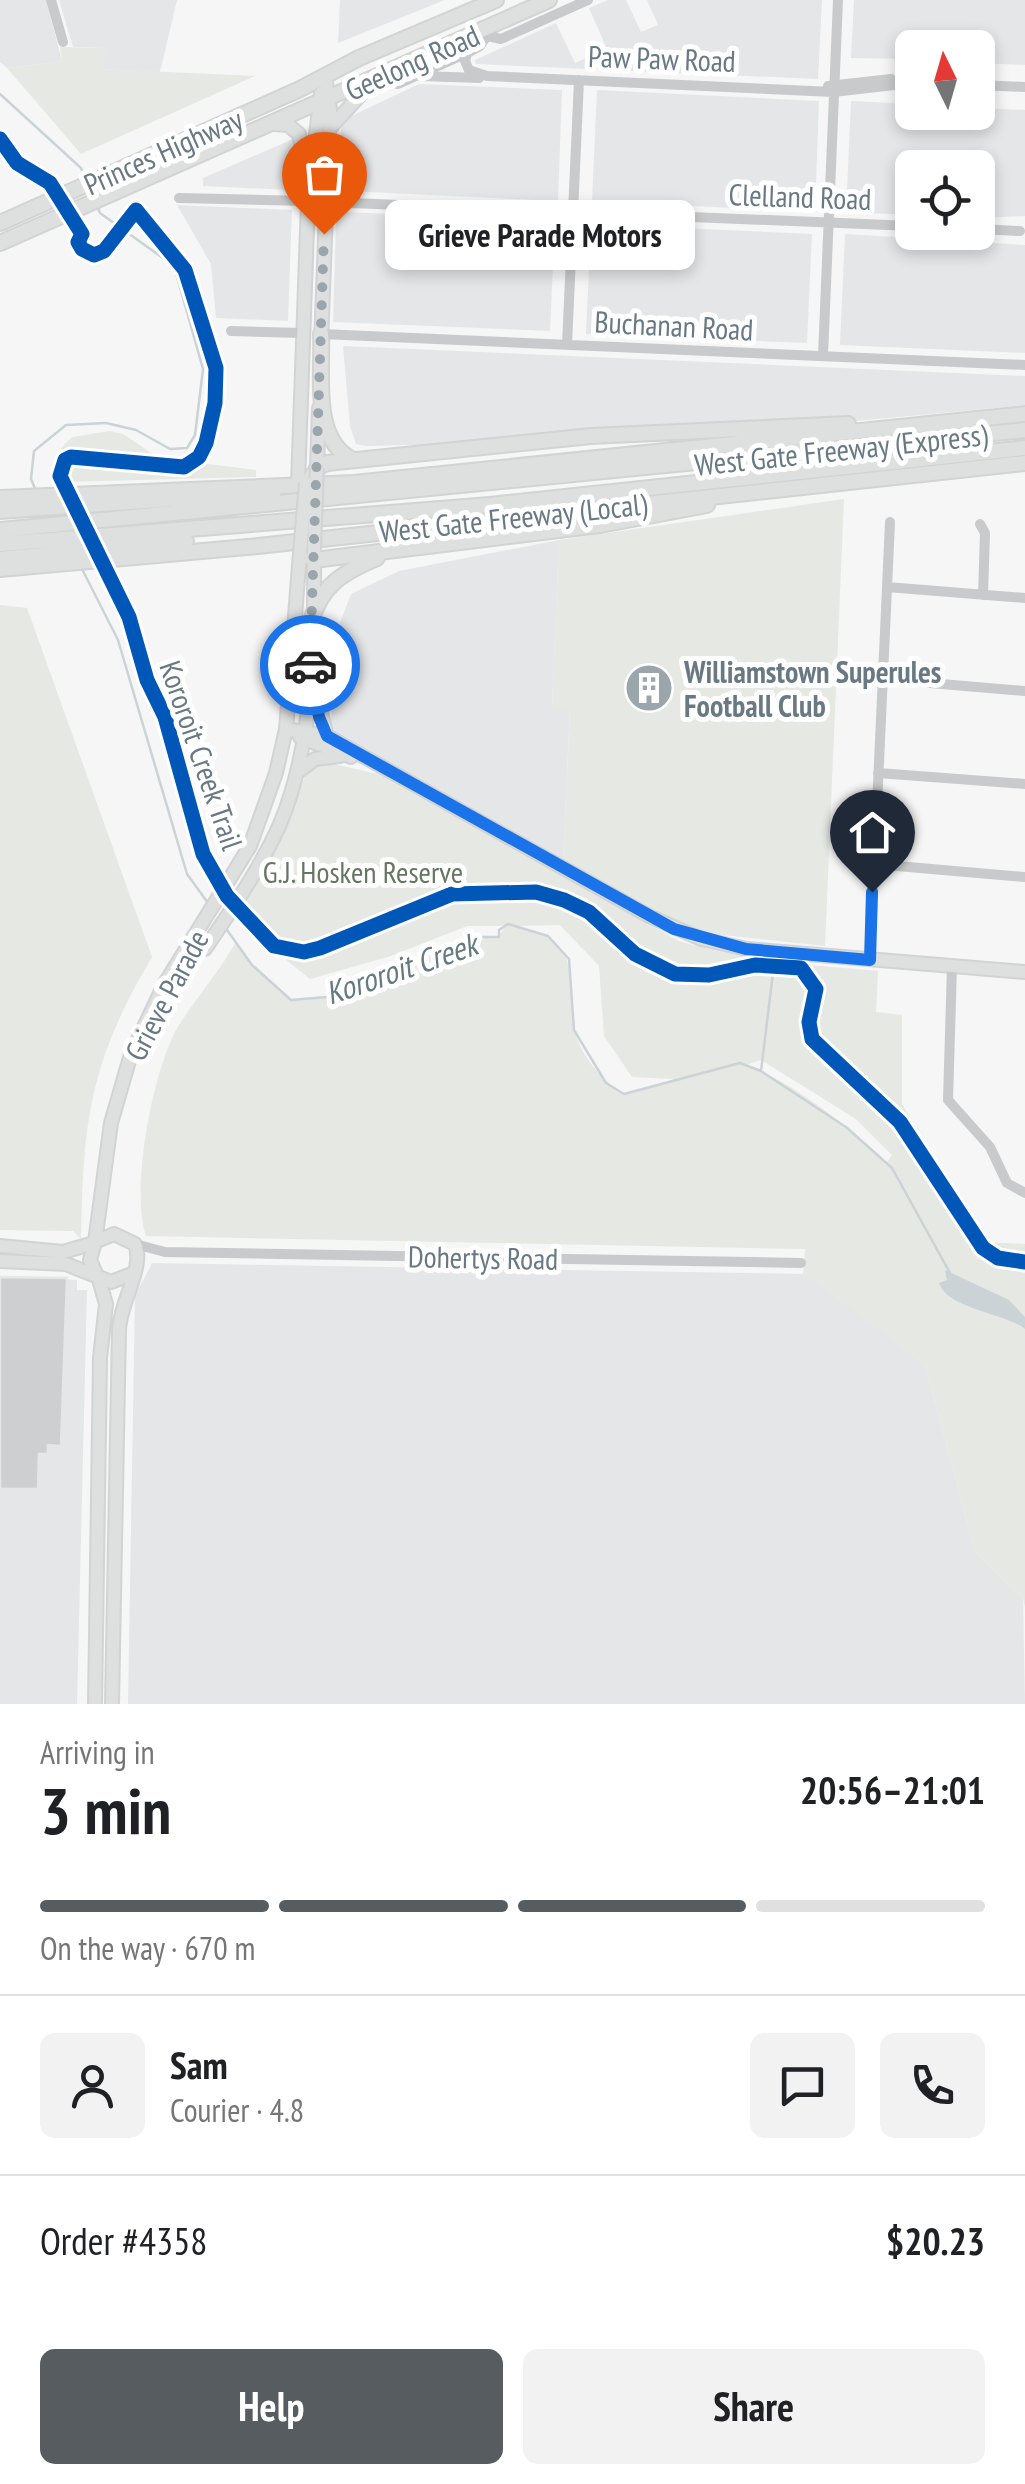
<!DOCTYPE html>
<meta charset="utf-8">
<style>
body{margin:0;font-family:"PT Sans Narrow",sans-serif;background:#f2f2f2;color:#202124;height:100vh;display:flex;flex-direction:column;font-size:38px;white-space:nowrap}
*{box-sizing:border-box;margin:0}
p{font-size:32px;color:#757577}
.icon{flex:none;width:55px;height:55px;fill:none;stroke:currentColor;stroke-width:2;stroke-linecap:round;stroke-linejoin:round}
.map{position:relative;height:1704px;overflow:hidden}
.details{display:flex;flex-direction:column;background:#fff;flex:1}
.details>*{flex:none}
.needle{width:65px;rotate:355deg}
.tools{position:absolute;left:895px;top:30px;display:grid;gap:20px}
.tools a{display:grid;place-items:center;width:100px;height:100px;border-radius:15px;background:#fff;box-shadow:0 5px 15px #0003;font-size:50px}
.pin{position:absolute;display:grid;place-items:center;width:85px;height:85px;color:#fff;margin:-102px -42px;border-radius:50% 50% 50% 0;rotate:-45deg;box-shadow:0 0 10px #0007}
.pin .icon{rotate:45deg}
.courier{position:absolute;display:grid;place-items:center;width:100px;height:100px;margin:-50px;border:8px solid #1a73e8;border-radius:50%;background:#fff;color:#222;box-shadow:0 2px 12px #0007}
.bubble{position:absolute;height:70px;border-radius:15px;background:#fff;box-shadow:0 5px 15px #0003;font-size:32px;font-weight:600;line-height:70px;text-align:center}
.overview em{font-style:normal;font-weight:600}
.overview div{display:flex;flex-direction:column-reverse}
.overview{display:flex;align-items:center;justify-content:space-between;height:170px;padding:0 40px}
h1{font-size:65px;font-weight:600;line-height:75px}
.bar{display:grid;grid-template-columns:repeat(4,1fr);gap:15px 10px;align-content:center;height:120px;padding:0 40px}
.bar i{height:12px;border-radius:8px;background:#e0e0e0}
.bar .selected{background:#575c61}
.bar p{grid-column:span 4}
.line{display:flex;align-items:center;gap:25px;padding:0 40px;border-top:2px solid #e0e0e0}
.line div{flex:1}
.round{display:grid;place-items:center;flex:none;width:105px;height:105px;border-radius:15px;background:#f2f2f2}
.button{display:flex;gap:20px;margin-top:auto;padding:20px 40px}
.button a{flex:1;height:115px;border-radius:15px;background:#575c61;color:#fff;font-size:40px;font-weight:600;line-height:115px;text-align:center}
.button a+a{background:#f2f2f2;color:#202124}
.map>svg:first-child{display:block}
</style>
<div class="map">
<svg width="1025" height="1704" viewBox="0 0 1025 1704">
<rect width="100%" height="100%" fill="#f6f6f6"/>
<!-- built -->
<path fill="#e5e6e7" d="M 0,0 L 46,0 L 62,61 L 7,68 L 0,62 Z
M 59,0 L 177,0 L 160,72 L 102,69 L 107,48 L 73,47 Z
M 340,0 L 445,0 L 338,43 Z
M 608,0 L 626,0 L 641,32 L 658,25 L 647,0 L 822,0 L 818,79 L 476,64 L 475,60 L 556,23 L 575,63 L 607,49 L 589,8 Z
M 854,0 L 1025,0 L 1025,65 L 978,63 L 978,48 L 912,48 L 908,59 L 851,58 Z
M 419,84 L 562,90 L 558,201 L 346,191 L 338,184 L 341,129 L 347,118 Z
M 597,90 L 819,101 L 815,212 L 592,201 Z
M 851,101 L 912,104 L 912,112 L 978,112 L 978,108 L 1025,110 L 1025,216 L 978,218 L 978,168 L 912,168 L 912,215 L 846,212 Z
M 293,139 L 291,190 L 203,186 L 203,178 Z
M 177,205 L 292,210 L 288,321 L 216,318 L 211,264 Z
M 342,212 L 555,221 L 550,331 L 333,322 L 336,218 Z
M 591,224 L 812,234 L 807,343 L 586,334 Z
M 845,234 L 1025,245 L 1025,353 L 840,345 Z
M 343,346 L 1025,376 L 1025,405 L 793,427 L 576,441 L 366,446 L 356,444 L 350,426 Z
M 559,540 L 552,707 L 570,708 L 563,860 L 330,732 L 340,623 L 351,594 L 399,571 Z
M 152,1263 L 807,1274 L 925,1365 L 975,1552 L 1023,1598 L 1025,1704 L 128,1704 L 135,1296 Z
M 0,1276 L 77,1280 L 77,1290 L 87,1290 L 77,1704 L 0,1704 Z"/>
<!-- green -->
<path fill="#e5e8e3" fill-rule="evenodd" d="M 60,47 L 107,48 L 103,69 L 255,76 L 81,154 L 7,68 L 62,61 Z
M 110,431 L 123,434 L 168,464 L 192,462 L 256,470 L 256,477 L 62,482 L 61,448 L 72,437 Z
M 844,499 L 825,946 L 695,932 L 563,860 L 570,709 L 552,707 L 559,540 Z
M 0,605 L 27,608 L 152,957 C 90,1062 83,1119 81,1239 L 73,1231 L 0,1230 Z
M 334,764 L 378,774 L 679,941 C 744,961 810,965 878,971 L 876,1012 L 902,1015 L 902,1104 L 982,1242 L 1025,1244 L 1025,1607 L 1023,1598 L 975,1552 L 925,1365 L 803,1274 L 805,1249 L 146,1236 C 130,1190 153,1067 179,1025 C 197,997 219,972 236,942 L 252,965 L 291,1000 L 338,996 L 394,966 L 472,937 L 499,937 L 505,926 L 467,926 L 391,956 L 310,979 L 274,950 L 242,907 L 279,842 L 306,774 L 317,766 ZM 560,925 L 599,966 L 604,1036 L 632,1077 L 675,1079 L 624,1094 C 601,1080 579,1054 574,1027 C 568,995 580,953 545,935 C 536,931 525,929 516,926 ZM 761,1060 L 856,1119 L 892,1155 L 884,1166 L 885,1162 C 846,1125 795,1083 745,1065 Z"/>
<!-- water -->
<path fill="#cbd3d6" d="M 945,1270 L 1009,1300 L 1025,1317 L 1025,1329 C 1005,1313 947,1309 939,1283 L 947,1280 Z"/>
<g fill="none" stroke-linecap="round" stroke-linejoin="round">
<!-- stream -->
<path stroke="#cbd3d6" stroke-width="2.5" d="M 0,94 L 81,168 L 86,180
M 36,491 L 31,479 L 34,451 L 66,425 L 106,423 L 136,430 L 170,449 L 187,448 L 195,435 L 203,369 L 174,266 L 100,213 L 97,206
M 81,567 L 118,640 L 187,874 L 208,903
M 227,930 L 252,965 L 291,1000 L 338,996 L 394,966 L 472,937 L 499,937 L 499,930 L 508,924 L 548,936 L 569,959 L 574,1030 L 606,1083 L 624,1094 L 740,1063 L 761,1071 L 846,1127 L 892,1168 L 950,1273
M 761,1071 L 773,973"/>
</g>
<!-- building -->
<path fill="#cdcfd0" stroke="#e6e6e6" stroke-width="2.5" d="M 652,666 L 666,675 L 656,690 L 656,709 L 639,709 L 640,685 Z
M 0,1277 L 67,1278 L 61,1446 L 48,1445 L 48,1454 L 39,1454 L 38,1489 L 0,1489 Z"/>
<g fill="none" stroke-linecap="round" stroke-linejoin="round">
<!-- major casing -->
<g stroke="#d2d3d4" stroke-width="16">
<path id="major" d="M 274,124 L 288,125 L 299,134 L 306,168
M 330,128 L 375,79
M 321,343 L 330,109 L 325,76
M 298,483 L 308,201 L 321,93
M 306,483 L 317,468 L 319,408
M 313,681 L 327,736
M 286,729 L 327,736 L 649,916 L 701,939 L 747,949 L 1025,972
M 300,737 L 351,757
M 299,771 L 315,759 L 340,756
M 205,949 C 232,909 260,869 280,824 C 314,744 315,638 314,552
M 95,1242 L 111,1123 L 131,1054 L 165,983 L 250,846 L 276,773 L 286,729 L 300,553 L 314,560
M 0,1246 L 63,1252 L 94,1243
M 0,1261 L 66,1264 L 111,1282 L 134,1273
M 97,1276 L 90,1260 L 95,1242 L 114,1234 L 135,1244 C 145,1267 120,1302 119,1330 L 112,1704
M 95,1704 L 100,1358 L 106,1304 L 98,1276"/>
</g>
<!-- highway casing -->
<g stroke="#d2d3d3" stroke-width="18">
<path id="highway" d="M 0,223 L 300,89 L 359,58 L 496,0
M 0,243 L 549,0
M 321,334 C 323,375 311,439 353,460
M 317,468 L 327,463 L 591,436 L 848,424
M 0,498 L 354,483 L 1025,414
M 0,511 L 274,492
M 0,530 L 1025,430
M 0,544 L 490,505 L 1025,448
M 0,559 L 186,541
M 314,560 L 600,525 L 707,505
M 0,569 L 258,546 L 1025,463
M 311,621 C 322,584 344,572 377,558"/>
</g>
<!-- minor -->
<path stroke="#c9cacb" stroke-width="10" d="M 51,0 L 63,42
M 483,35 L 501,39 L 588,0
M 467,53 L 465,61 L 469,70 L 487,76 L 833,92 L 912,83
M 421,76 L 479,78
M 375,79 L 398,84 L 467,53 L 480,46 L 493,27
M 978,85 L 1025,87
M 828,86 L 891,79
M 179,198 L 308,201
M 326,202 L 912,226
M 978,229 L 1020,231
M 231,331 L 303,333
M 321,334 L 1025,365
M 567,345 L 579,80
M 823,356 L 838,0
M 980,524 L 985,533 L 983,595
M 887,587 L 1025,598
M 882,679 L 1025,691
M 878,773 L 1025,784
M 874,864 L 1025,877
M 870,959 L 890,522
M 952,966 L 948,1100 L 990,1147 L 1007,1183 L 1025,1193
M 135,1244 L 165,1252 L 801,1263"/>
<!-- major -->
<use href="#major" stroke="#dedfdf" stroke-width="12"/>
<!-- highway -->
<use href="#highway" stroke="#dedfdf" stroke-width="14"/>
<!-- major-bridge casing -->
<g stroke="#d2d3d4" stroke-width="16" stroke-linecap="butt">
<path id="major-bridge" d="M 314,549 L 317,468
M 300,553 L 306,483"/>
</g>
<!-- major-bridge -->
<use href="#major-bridge" stroke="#dedfdf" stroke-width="12"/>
<!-- cycleway casing -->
<g stroke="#fff" stroke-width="21">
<path id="cycleway" d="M 0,139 L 17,163 L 50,183 L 82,234 L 78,242 L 82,249 L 94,255 L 104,251 L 136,210 L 185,270 L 216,368 L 215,403 L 206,443 L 199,457 L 184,467 L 71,457 L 65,460 L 60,476 L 129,617 L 147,680 L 165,717 L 203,854 L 227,896 L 274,946 L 304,952 L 320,948 L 452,894 L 536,892 L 564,900 L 589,912 L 635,954 L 675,974 L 709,975 L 755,965 L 801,968 L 816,989 L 809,1022 L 812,1039 L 900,1122 L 983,1248 L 998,1258 L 1025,1262"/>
</g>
<!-- cycleway -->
<use href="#cycleway" stroke="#0057b8" stroke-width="15"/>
</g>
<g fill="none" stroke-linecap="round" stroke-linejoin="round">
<!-- done -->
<path stroke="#9aa5ac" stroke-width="10" stroke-dasharray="0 18" d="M 310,665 L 324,234"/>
<!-- route -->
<path stroke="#1a73e8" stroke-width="12" d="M 310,665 L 319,717 L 327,736 L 674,929 L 746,949 L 870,960 L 872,892"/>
</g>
<!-- icons -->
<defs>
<g id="building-disc" transform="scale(2.5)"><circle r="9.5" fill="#9aa5ac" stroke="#fff"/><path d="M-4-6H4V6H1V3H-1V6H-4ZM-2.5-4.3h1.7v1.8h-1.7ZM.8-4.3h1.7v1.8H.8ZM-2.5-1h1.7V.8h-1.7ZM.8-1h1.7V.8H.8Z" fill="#fff"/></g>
</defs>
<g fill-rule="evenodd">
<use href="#building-disc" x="649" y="688"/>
</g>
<g text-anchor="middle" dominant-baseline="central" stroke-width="10" stroke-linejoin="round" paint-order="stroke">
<!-- street labels -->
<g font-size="30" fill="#687984" stroke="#fff">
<text transform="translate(662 58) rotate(2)">Paw Paw Road</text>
<text transform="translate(412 62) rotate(-24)">Geelong Road</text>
<text transform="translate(163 151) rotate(-24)">Princes Highway</text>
<text transform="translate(800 196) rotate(2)">Clelland Road</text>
<text transform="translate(674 325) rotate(3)">Buchanan Road</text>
<text transform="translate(841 449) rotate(-6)">West Gate Freeway (Express)</text>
<text transform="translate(513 517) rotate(-6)">West Gate Freeway (Local)</text>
<text transform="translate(202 755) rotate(71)">Kororoit Creek Trail</text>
<text transform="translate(166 995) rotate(-62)">Grieve Parade</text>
<text transform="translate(483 1257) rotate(1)">Dohertys Road</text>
</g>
<!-- poi labels -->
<g font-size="30" font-weight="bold" fill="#687984" stroke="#fff" text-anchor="start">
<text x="684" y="671">Williamstown Superules<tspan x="684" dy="34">Football Club</tspan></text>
</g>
<!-- park labels -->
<g font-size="30" fill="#677663" stroke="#fff">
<text x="363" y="871">G.J. Hosken Reserve</text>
</g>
<!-- water labels -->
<g font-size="32" font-style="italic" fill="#647a7f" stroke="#fff">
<text transform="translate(401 968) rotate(-19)">Kororoit Creek</text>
</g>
</g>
</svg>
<div class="tools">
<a><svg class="needle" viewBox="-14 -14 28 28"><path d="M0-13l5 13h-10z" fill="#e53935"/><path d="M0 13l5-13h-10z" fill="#757577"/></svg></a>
<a><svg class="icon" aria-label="locate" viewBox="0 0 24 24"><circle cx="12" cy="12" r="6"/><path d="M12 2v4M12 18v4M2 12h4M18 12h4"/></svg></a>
</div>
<div class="pin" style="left:324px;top:234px;background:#ea580c"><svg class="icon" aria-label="bag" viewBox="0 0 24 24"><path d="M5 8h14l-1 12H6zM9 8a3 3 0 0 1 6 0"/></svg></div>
<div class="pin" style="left:872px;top:892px;background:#1f2937"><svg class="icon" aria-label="home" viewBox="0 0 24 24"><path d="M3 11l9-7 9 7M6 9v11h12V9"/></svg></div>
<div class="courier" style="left:310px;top:665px"><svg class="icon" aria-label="car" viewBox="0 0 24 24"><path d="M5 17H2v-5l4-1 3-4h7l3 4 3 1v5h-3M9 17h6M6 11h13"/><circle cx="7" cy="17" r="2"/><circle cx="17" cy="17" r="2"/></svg></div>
<div class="bubble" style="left:385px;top:200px;width:310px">Grieve Parade Motors</div>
</div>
<section class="details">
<div class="overview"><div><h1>3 min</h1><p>Arriving in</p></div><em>20:56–21:01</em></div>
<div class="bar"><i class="selected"></i><i class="selected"></i><i class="selected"></i><i></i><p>On the way · 670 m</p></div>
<div class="line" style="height:180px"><a class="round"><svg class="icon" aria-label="person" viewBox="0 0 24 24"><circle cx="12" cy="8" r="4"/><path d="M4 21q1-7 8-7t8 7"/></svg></a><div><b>Sam</b><p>Courier · 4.8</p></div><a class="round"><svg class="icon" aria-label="chat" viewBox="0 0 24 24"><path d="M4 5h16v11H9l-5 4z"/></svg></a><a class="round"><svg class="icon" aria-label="phone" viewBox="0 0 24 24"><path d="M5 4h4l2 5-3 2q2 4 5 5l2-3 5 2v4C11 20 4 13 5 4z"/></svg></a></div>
<div class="line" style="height:130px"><div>Order #4358</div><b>$20.23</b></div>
<div class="button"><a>Help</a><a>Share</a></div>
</section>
